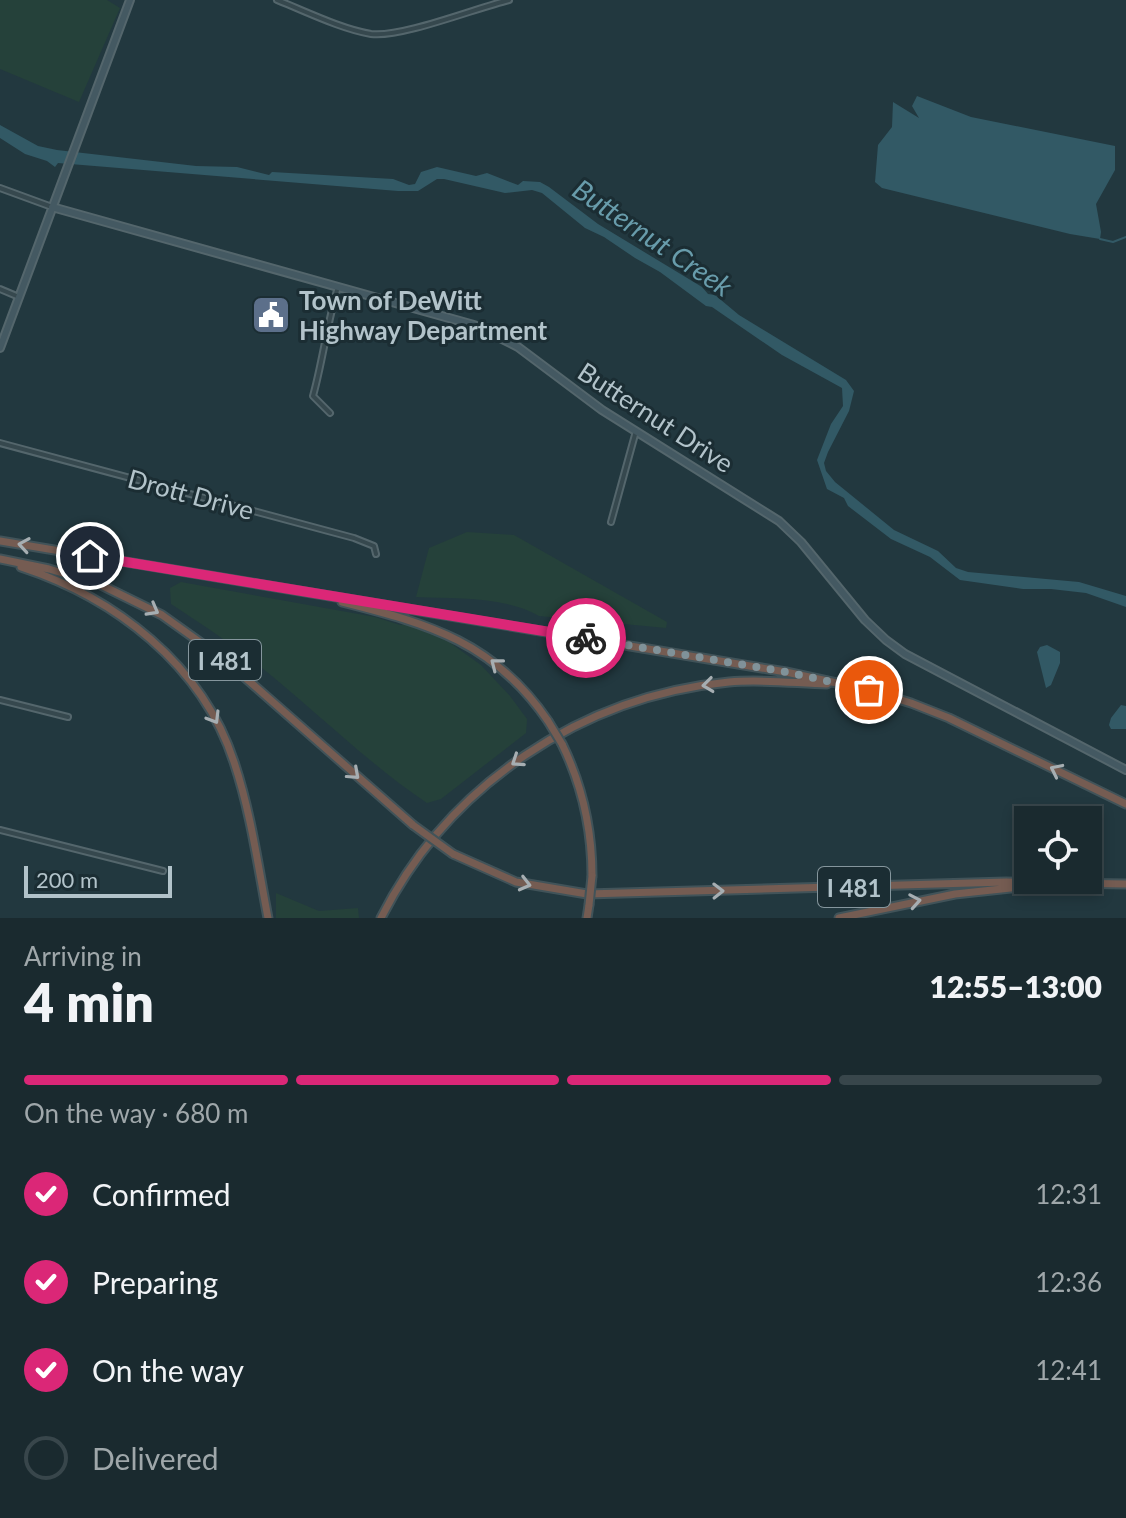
<!DOCTYPE html>
<meta charset="utf-8">
<style>
body{margin:0;font-family:Lato,sans-serif;background:#27363b;color:#f1f3f6;height:100vh;display:flex;flex-direction:column;font-size:30px;white-space:nowrap}
*{box-sizing:border-box;margin:0}
p{font-size:26px;color:#9fa7aa}
.icon{flex:none;width:44px;height:44px;fill:none;stroke:currentColor;stroke-width:2;stroke-linecap:round;stroke-linejoin:round}
.map{position:relative;height:918px;overflow:hidden}
.details{display:flex;flex-direction:column;background:#1a2a2f;flex:1}
.details>*{flex:none}
.buttons{position:absolute;left:1014px;top:806px;display:grid;gap:16px}
.buttons a{display:grid;place-items:center;width:88px;height:88px;border-radius:0px;background:#1a2a2f;box-shadow:0 4px 12px #0003,0 0 0 2px #38464b;font-size:40px}
.scale{position:absolute;left:24px;bottom:20px;width:148px;box-sizing:border-box;padding-left:8px;border:4px solid #b2c3ca;border-top:0;font-size:22px;line-height:28px;white-space:nowrap;color:#b2c3ca;-webkit-text-stroke:6px #1b2d33;paint-order:stroke}
.pin{position:absolute;display:grid;place-items:center;width:68px;height:68px;color:#fff;margin:-34px;border:4px solid #fff;border-radius:50%;box-shadow:0 2px 8px #0007}
.courier{position:absolute;display:grid;place-items:center;width:80px;height:80px;margin:-40px;border:6px solid #db2777;border-radius:50%;background:#fff;color:#222;box-shadow:0 2px 10px #0007}
.overview em{font-style:normal;font-weight:800}
.overview div{display:flex;flex-direction:column-reverse}
.overview{display:flex;align-items:center;justify-content:space-between;height:136px;padding:0 24px}
h1{font-size:52px;font-weight:800;line-height:60px}
.bar{display:grid;grid-template-columns:repeat(4,1fr);gap:12px 8px;align-content:center;height:96px;padding:0 24px}
.bar i{height:10px;border-radius:6px;background:#38464b}
.bar .current{background:#db2777}
.bar p{grid-column:span 4}
ol{padding:0 24px;list-style:none}
li{display:flex;align-items:center;gap:24px;height:88px}
li p{margin-inline-start:auto}
li .icon{padding:8px;border-radius:50%;background:#db2777;color:#fff;stroke-width:4}
li:last-child{color:#9fa7aa}
li i{width:44px;height:44px;border:4px solid #38464b;border-radius:50%}
.map>svg:first-child{display:block}
</style>
<div class="map">
<svg width="1126" height="918" viewBox="0 0 1126 918">
<rect width="100%" height="100%" fill="#22383f"/>
<!-- green -->
<path fill="#25413a" d="M 0,0 L 107,0 L 120,8 L 79,102 L 0,69 Z
M 467,532 L 514,535 L 667,622 L 666,628 L 539,616 C 505,596 455,599 416,597 L 429,548 Z
M 181,582 L 375,617 L 400,625 L 407,624 L 449,642 L 481,665 L 510,696 L 527,719 L 526,733 L 441,799 L 427,803 C 366,762 314,709 257,664 C 229,642 200,623 171,604 L 170,588 Z
M 276,893 L 319,911 L 358,908 L 359,918 L 276,918 Z"/>
<!-- water -->
<path fill="#325965" d="M 917,96 L 971,117 L 1115,146 L 1115,170 L 1096,204 L 1101,232 L 1100,239 L 1070,234 L 882,188 L 875,182 L 878,145 L 892,127 L 893,102 L 919,118 L 912,106 Z
M 0,125 L 38,146 L 57,150 L 196,166 L 237,167 L 269,175 L 272,172 L 393,179 L 409,185 L 415,184 L 421,172 L 437,167 L 476,176 L 487,173 L 518,185 L 523,181 L 540,182 L 549,187 L 598,224 L 702,287 L 708,294 L 715,295 L 739,315 L 846,380 L 854,391 L 849,411 L 828,452 L 824,463 L 826,471 L 835,482 L 894,530 L 938,551 L 956,568 L 968,572 L 1079,582 L 1126,596 L 1126,607 L 1086,593 L 1051,589 L 1023,589 L 960,580 L 930,557 L 891,539 L 848,506 L 844,498 L 827,489 L 817,460 L 831,424 L 843,406 L 842,388 L 782,355 L 712,307 L 706,306 L 660,272 L 635,258 L 604,237 L 585,228 L 542,193 L 532,190 L 505,193 L 444,179 L 437,179 L 418,191 L 398,191 L 58,163 L 55,167 L 47,161 L 25,154 L 0,138 Z
M 1047,645 L 1060,652 L 1060,663 L 1051,685 L 1046,688 L 1037,652 L 1040,647 Z
M 1121,705 L 1126,706 L 1126,729 L 1111,729 L 1109,725 L 1111,718 Z"/>
<g fill="none" stroke-linecap="round" stroke-linejoin="round">
<!-- stream -->
<path stroke="#325965" stroke-width="2" d="M 1100,239 L 1113,242 L 1126,237"/>
<!-- street casing -->
<g stroke="#54666c" stroke-width="8">
<path id="street" d="M 277,0 C 305,11 341,29 371,34 C 401,38 476,8 509,0
M 0,188 L 52,207
M 0,289 L 19,297
M 330,413 L 313,396 C 323,360 327,323 338,287
M 0,443 L 354,538 L 374,546 L 376,554
M 611,522 L 636,431
M 0,700 L 68,717
M 0,830 L 163,871"/>
</g>
<!-- secondary casing -->
<g stroke="#54666c" stroke-width="10">
<path id="secondary" d="M 52,207 L 474,325 L 518,347 L 602,410 L 779,521 L 801,542 L 865,620 L 886,640 L 905,654 L 1126,770
M 0,348 L 130,0"/>
</g>
<!-- highway casing -->
<g stroke="#415359" stroke-width="11">
<path id="highway" d="M 0,541 L 786,672 L 869,690 L 911,703 L 949,718 L 1126,804
M 0,559 L 49,569 L 99,584 L 162,615 L 225,660 L 413,825
M 21,567 C 115,598 202,664 234,762 C 251,813 258,866 268,918
M 342,602 C 430,624 495,643 548,721
M 562,744 C 583,787 592,829 592,876
M 453,854 L 516,882 L 587,894 L 1006,882 L 1126,884
M 381,918 C 448,785 582,696 729,682 C 762,679 794,683 827,684
M 587,918 L 589,905
M 839,918 L 955,894 L 1030,886"/>
</g>
<!-- street -->
<use href="#street" stroke="#36484e" stroke-width="4"/>
<!-- secondary -->
<use href="#secondary" stroke="#445962" stroke-width="6"/>
<!-- highway -->
<use href="#highway" stroke="#755c52" stroke-width="7"/>
<!-- highway-bridge casing -->
<g stroke="#415359" stroke-width="11" stroke-linecap="butt">
<path id="highway-bridge" d="M 548,721 L 562,744
M 413,825 L 453,854
M 589,905 L 592,876"/>
</g>
<!-- highway-bridge -->
<use href="#highway-bridge" stroke="#755c52" stroke-width="7"/>
</g>
<!-- one-way arrows -->
<defs><path id="oneway-chevron" d="M-2-3.5L2.5 0L-2 3.5" fill="none" stroke-width="1.6" stroke-linecap="round" stroke-linejoin="round" transform="scale(2)"/></defs>
<g stroke="#a6aeb2">
<use href="#oneway-chevron" transform="translate(24 545) rotate(-171)"/>
<use href="#oneway-chevron" transform="translate(153 610) rotate(29)"/>
<use href="#oneway-chevron" transform="translate(496 664) rotate(-142)"/>
<use href="#oneway-chevron" transform="translate(708 685) rotate(173)"/>
<use href="#oneway-chevron" transform="translate(214 718) rotate(59)"/>
<use href="#oneway-chevron" transform="translate(517 761) rotate(146)"/>
<use href="#oneway-chevron" transform="translate(1056 770) rotate(-154)"/>
<use href="#oneway-chevron" transform="translate(354 774) rotate(42)"/>
<use href="#oneway-chevron" transform="translate(525 884) rotate(14)"/>
<use href="#oneway-chevron" transform="translate(718 891) rotate(-1)"/>
<use href="#oneway-chevron" transform="translate(915 901) rotate(-10)"/>
</g>
<g fill="none" stroke-linecap="round" stroke-linejoin="round">
<!-- done -->
<path stroke="#809299" stroke-width="8" stroke-dasharray="0 14.4" d="M 586,638 L 786,672 L 869,690"/>
<!-- route -->
<path stroke="#db2777" stroke-width="10" d="M 90,556 L 586,638"/>
</g>
<!-- icons -->
<defs>
<g id="civic-square" transform="scale(2)"><rect x="-9" y="-9" width="18" height="18" rx="4" fill="#5c6f8a" stroke="#1b2d33"/><path d="M-.6-6.5H3V-4.5H.6V-3L4-1V1h2V6H-6V1h2V-1L-.6-3ZM-1.2 2.5V6h2.4V2.5Z" fill="#fff"/></g>
</defs>
<g fill-rule="evenodd">
<use href="#civic-square" x="271" y="315"/>
</g>
<g text-anchor="middle" dominant-baseline="central" stroke-width="6" stroke-linejoin="round" paint-order="stroke">
<!-- shield labels -->
<g fill="#1b2d33" stroke="#85969d" stroke-width="2">
<rect x="189" y="640" width="72" height="40" rx="6"/>
<rect x="818" y="867" width="72" height="40" rx="6"/>
</g>
<g font-size="24" font-weight="bold" fill="#b2c3ca">
<text x="225" y="660">I 481</text>
<text x="854" y="887">I 481</text>
</g>
<!-- poi labels -->
<g font-size="26" font-weight="bold" fill="#b2c3ca" stroke="#1b2d33" text-anchor="start">
<text x="299" y="300">Town of DeWitt<tspan x="299" dy="30">Highway Department</tspan></text>
</g>
<!-- street labels -->
<g font-size="26" fill="#b2c3ca" stroke="#1b2d33">
<text transform="translate(656 417) rotate(33)">Butternut Drive</text>
<text transform="translate(191 494) rotate(15)">Drott Drive</text>
</g>
<!-- water labels -->
<g font-size="28" font-style="italic" fill="#689cab" stroke="#1b2d33">
<text transform="translate(653 237) rotate(34)">Butternut Creek</text>
</g>
</g>
</svg>
<div class="buttons">
<a><svg class="icon" aria-label="locate" viewBox="0 0 24 24"><circle cx="12" cy="12" r="6"/><path d="M12 2v4M12 18v4M2 12h4M18 12h4"/></svg></a>
</div>
<div class="scale">200 m</div>
<div class="pin" style="left:869px;top:690px;background:#ea580c"><svg class="icon" aria-label="bag" viewBox="0 0 24 24"><path d="M5 8h14l-1 12H6zM9 8a3 3 0 0 1 6 0"/></svg></div>
<div class="pin" style="left:90px;top:556px;background:#1f2937"><svg class="icon" aria-label="home" viewBox="0 0 24 24"><path d="M3 11l9-7 9 7M6 9v11h12V9"/></svg></div>
<div class="courier" style="left:586px;top:638px"><svg class="icon" aria-label="bike" viewBox="0 0 24 24"><circle cx="6" cy="16" r="4"/><circle cx="18" cy="16" r="4"/><path d="M6 16l4-8h5l3 8M10 8l3 8H6M13 5h3"/></svg></div>
</div>
<section class="details">
<div class="overview"><div><h1>4 min</h1><p>Arriving in</p></div><em>12:55–13:00</em></div>
<div class="bar"><i class="current"></i><i class="current"></i><i class="current"></i><i></i><p>On the way · 680 m</p></div>
<ol>
<li><svg class="icon" aria-label="check" viewBox="0 0 24 24"><path d="M5 12l5 5 9-10"/></svg>Confirmed<p>12:31</p></li>
<li><svg class="icon" aria-label="check" viewBox="0 0 24 24"><path d="M5 12l5 5 9-10"/></svg>Preparing<p>12:36</p></li>
<li><svg class="icon" aria-label="check" viewBox="0 0 24 24"><path d="M5 12l5 5 9-10"/></svg>On the way<p>12:41</p></li>
<li><i></i>Delivered</li>
</ol>
</section>
